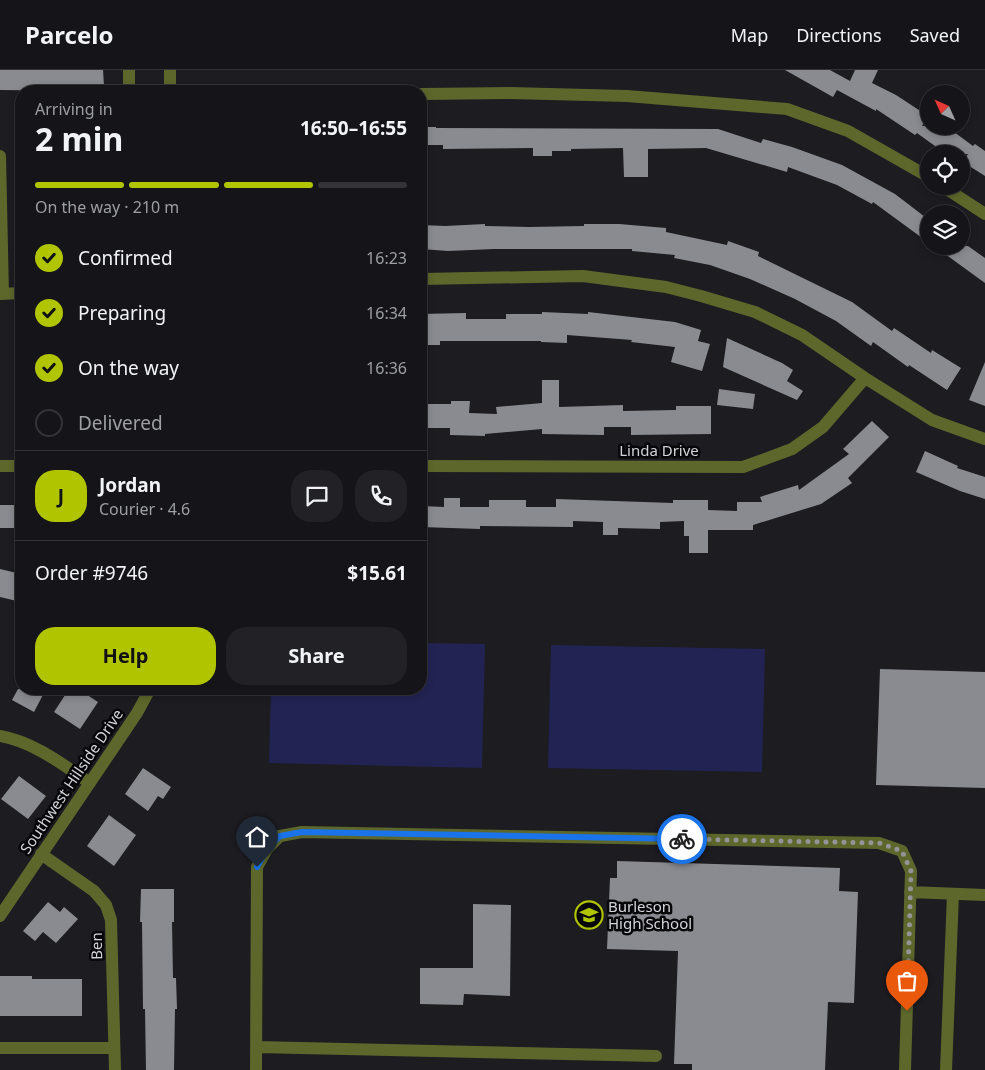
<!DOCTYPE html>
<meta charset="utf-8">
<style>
body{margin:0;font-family:"Noto Sans",sans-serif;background:#222226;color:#f1f3f6;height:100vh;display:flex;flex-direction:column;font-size:19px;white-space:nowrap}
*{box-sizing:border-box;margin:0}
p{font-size:16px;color:#9d9fa2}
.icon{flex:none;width:28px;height:28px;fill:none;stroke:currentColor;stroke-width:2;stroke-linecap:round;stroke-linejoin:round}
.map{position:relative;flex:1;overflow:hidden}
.side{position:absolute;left:15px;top:15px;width:412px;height:610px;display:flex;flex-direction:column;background:#151519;border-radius:20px;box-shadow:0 2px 8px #0003,0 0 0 1px #343438}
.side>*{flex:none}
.needle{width:32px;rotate:315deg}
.buttons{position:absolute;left:920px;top:15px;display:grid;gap:10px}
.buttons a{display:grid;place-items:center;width:50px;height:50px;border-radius:50%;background:#151519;box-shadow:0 2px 8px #0003,0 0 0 1px #343438;font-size:25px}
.pin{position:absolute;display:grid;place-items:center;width:42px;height:42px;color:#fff;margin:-51px -21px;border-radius:50% 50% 50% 0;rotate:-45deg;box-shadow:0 0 5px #0007}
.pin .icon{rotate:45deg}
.courier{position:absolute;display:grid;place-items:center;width:50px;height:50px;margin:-25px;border:4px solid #1a73e8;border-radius:50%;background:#fff;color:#222;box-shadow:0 1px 6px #0007}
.overview em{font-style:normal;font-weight:700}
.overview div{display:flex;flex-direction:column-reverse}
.overview{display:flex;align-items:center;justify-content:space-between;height:85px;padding:0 20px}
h1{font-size:32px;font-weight:700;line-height:38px}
.bar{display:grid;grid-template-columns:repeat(4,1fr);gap:8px 5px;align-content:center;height:60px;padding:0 20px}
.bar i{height:6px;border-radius:4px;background:#343438}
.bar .active{background:#b0c500}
.bar p{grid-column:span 4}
.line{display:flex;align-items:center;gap:12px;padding:0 20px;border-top:1px solid #343438}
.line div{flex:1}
.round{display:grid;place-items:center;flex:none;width:52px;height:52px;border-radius:20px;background:#222226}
ol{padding:0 20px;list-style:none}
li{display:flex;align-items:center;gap:15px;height:55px}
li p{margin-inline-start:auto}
li .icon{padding:5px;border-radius:50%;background:#b0c500;color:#111;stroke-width:4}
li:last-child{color:#9d9fa2}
li i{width:28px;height:28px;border:2px solid #343438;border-radius:50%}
.action{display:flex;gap:10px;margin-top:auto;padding:10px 20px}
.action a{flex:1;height:58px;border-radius:20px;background:#b0c500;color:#111;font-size:20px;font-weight:700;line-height:58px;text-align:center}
.action a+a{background:#222226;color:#f1f3f6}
header{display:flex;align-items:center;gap:30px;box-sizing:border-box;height:70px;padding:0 25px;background:#151519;border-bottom:1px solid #343438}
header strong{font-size:24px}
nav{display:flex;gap:28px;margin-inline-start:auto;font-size:18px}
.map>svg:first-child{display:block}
</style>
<header>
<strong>Parcelo</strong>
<nav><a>Map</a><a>Directions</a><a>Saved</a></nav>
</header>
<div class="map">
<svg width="985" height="1000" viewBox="0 0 985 1000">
<rect width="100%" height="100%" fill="#1c1c21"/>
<!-- green -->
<path fill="#232353" d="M 421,573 L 485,574 L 482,698 L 269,693 L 271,619 L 421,619 Z
M 551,575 L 765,579 L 762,702 L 548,698 Z"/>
<!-- building -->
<path fill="#8a8b91" d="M 0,0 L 103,0 L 104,16 L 97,16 L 97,21 L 0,20 Z
M 785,0 L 830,0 L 850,11 L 855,0 L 878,0 L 872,13 L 896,25 L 928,46 L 922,56 L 946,56 L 973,76 L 975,74 L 985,81 L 985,106 L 963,92 L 968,84 L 946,84 L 917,63 L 915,65 L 876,39 L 876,41 L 837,20 L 833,27 Z
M 421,57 L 436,57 L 436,58 L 718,59 L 761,73 L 763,69 L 792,77 L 842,95 L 895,124 L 929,150 L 929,173 L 873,132 L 872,134 L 837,115 L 788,97 L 787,102 L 706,78 L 648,79 L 648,107 L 624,107 L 623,78 L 571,79 L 571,81 L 552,81 L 552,86 L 533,86 L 533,78 L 443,79 L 443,75 L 421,75 Z
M 485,154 L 485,156 L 529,157 L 584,156 L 584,154 L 619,154 L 666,158 L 666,162 L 727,175 L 728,171 L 759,182 L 758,186 L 852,232 L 892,261 L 894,258 L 931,283 L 932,280 L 961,298 L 947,320 L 909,295 L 908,297 L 873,272 L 871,276 L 836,251 L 795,229 L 750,209 L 710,195 L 674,188 L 675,185 L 632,181 L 632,179 L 494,179 L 448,181 L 421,179 L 421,155 L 445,156 Z
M 934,176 L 968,176 L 985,188 L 985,213 Z
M 542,242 L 588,244 L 588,242 L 675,252 L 701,260 L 698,271 L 710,274 L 702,301 L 671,292 L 675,277 L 631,272 L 632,270 L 567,265 L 567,273 L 541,272 L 541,271 L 440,271 L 440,275 L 421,275 L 421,244 L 466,243 L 466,249 L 506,249 L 506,244 L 542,244 Z
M 727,268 L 782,293 L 793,300 L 787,311 L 803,321 L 797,330 L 723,297 Z
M 985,292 L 985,336 L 969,330 Z
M 542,310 L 559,310 L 559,337 L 623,335 L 623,341 L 676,340 L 676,336 L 711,336 L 711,364 L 631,365 L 631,357 L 604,357 L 604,365 L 542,364 L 542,359 L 485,364 L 485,366 L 450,365 L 450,358 L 421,358 L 421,334 L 451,334 L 451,331 L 470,331 L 469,343 L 497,344 L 496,337 L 542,333 Z
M 719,319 L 755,324 L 753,339 L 717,335 Z
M 872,351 L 889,367 L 848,408 L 852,413 L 821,434 L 753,455 L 753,460 L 708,460 L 708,483 L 689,483 L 689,466 L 684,466 L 684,451 L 660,452 L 660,459 L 618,458 L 618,465 L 603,465 L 603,452 L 573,451 L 573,457 L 480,456 L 480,459 L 421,457 L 421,436 L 444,437 L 444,428 L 460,428 L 460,437 L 489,437 L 489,430 L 526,430 L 526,437 L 556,437 L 556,429 L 673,433 L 673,430 L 708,430 L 708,440 L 737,441 L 737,432 L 762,432 L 760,427 L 798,415 L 799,420 L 849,384 L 843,379 Z
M 925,381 L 958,396 L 957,398 L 985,407 L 985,429 L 960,421 L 916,402 Z
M 0,435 L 17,435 L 17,458 L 0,458 Z
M 0,499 L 21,504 L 21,532 L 0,527 Z
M 880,599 L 985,602 L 985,718 L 876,715 Z
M 18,619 L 46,619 L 34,642 L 12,630 Z
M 69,619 L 78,619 L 98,632 L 80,659 L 54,642 Z
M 143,698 L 171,717 L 163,729 L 158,726 L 148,741 L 125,724 Z
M 19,706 L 46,726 L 28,749 L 1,729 Z
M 109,745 L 136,765 L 114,796 L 87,776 Z
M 617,791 L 840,798 L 839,821 L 858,822 L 854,933 L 828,932 L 825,1000 L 692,1000 L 692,994 L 674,994 L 678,881 L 607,879 L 610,808 L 617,808 Z
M 141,819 L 174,819 L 174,852 L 172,852 L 173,908 L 176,908 L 177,939 L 175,939 L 174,1000 L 146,1000 L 145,939 L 143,939 L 142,852 L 140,852 Z
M 48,832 L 60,842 L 64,837 L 78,849 L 56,873 L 43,862 L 35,871 L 23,861 Z
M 473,834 L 511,835 L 510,926 L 464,924 L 463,935 L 420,934 L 420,898 L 473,898 Z
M 0,906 L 32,906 L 32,909 L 82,909 L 82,946 L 0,946 Z"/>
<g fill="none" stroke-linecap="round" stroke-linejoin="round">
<!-- minor -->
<path stroke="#5d672b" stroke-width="12" d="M 129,0 L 129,21
M 170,0 L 170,21
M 421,24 L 510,23 L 627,26 L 787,39 L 848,61 L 929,107
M 0,86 L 3,224
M 942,116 L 985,144
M 421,209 L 583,206 L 666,217 L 701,226 L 755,242 L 802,265 L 865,308 L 932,350 L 985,369
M 0,224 L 21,223
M 0,396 L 21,396
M 421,396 L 743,397 L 792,379 L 823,357 L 865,308
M 0,666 C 34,672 62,694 90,713
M 41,784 L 94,821 L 106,835 L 111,850 L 115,1000
M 910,822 L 985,825
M 0,846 L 137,643 L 150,619
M 257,977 L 656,986
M 0,978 L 114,978
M 256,1000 L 257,797 L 267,779 L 280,766 L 302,762 L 879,773 L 902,781 L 911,801 L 905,1000
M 946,1000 L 953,824"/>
</g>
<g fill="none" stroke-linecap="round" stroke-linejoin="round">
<!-- done -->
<path stroke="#939497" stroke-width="5" stroke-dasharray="0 9" d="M 682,769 L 879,773 L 902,781 L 911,801 L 907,941"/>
<!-- route -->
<path stroke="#1a73e8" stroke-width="6" d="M 257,797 L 267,779 L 280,766 L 302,762 L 682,769"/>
</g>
<!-- icons -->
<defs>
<g id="school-ring" transform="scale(1.4375)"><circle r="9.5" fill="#070709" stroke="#b0c500" stroke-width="1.5"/><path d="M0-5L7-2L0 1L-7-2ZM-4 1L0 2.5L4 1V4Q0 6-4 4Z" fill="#b0c500"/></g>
</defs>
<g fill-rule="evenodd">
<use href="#school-ring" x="589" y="845"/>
</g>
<g text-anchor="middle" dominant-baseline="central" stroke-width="5" stroke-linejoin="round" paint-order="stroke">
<!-- street labels -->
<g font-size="15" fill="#d3d4d7" stroke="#070709">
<text x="659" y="380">Linda Drive</text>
<text transform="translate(71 711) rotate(-56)">Southwest Hillside Drive</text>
<text transform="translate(96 876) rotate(-91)">Ben</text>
</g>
<!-- poi labels -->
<g font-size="15" fill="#d3d4d7" stroke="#070709" text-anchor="start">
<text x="608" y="836">Burleson<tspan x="608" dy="17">High School</tspan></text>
</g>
</g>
</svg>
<div class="buttons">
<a><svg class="needle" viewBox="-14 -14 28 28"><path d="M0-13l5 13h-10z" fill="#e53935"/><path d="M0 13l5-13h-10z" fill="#9d9fa2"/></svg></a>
<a><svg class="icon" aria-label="locate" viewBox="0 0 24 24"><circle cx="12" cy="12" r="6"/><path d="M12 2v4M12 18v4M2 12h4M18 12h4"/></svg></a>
<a><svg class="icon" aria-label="layers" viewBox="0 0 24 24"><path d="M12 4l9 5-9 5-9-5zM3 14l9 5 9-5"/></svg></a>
</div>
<div class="pin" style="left:907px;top:941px;background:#ea580c"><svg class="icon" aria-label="bag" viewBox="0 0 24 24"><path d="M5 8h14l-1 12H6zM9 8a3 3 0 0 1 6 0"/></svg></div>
<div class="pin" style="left:257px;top:797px;background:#1f2937"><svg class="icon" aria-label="home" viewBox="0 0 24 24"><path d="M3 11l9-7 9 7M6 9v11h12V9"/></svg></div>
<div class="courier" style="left:682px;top:769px"><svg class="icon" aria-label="bike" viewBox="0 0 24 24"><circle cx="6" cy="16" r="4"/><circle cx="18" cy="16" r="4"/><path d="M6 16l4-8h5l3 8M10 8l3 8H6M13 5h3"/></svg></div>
<section class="side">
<div class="overview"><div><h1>2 min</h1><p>Arriving in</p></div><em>16:50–16:55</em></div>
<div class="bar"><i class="active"></i><i class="active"></i><i class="active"></i><i></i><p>On the way · 210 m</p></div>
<ol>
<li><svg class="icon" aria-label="check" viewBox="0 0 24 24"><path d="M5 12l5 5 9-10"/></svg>Confirmed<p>16:23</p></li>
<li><svg class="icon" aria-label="check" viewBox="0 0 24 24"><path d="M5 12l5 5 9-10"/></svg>Preparing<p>16:34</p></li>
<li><svg class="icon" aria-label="check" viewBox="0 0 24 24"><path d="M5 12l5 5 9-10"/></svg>On the way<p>16:36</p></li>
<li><i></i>Delivered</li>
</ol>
<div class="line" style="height:90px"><b class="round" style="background:#b0c500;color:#111">J</b><div><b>Jordan</b><p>Courier · 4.6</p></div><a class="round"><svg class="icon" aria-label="chat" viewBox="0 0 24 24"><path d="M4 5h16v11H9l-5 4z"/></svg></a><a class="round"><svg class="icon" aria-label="phone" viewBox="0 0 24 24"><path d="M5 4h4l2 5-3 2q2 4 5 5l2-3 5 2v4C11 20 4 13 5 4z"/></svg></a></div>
<div class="line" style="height:65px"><div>Order #9746</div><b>$15.61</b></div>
<div class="action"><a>Help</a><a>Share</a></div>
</section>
</div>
